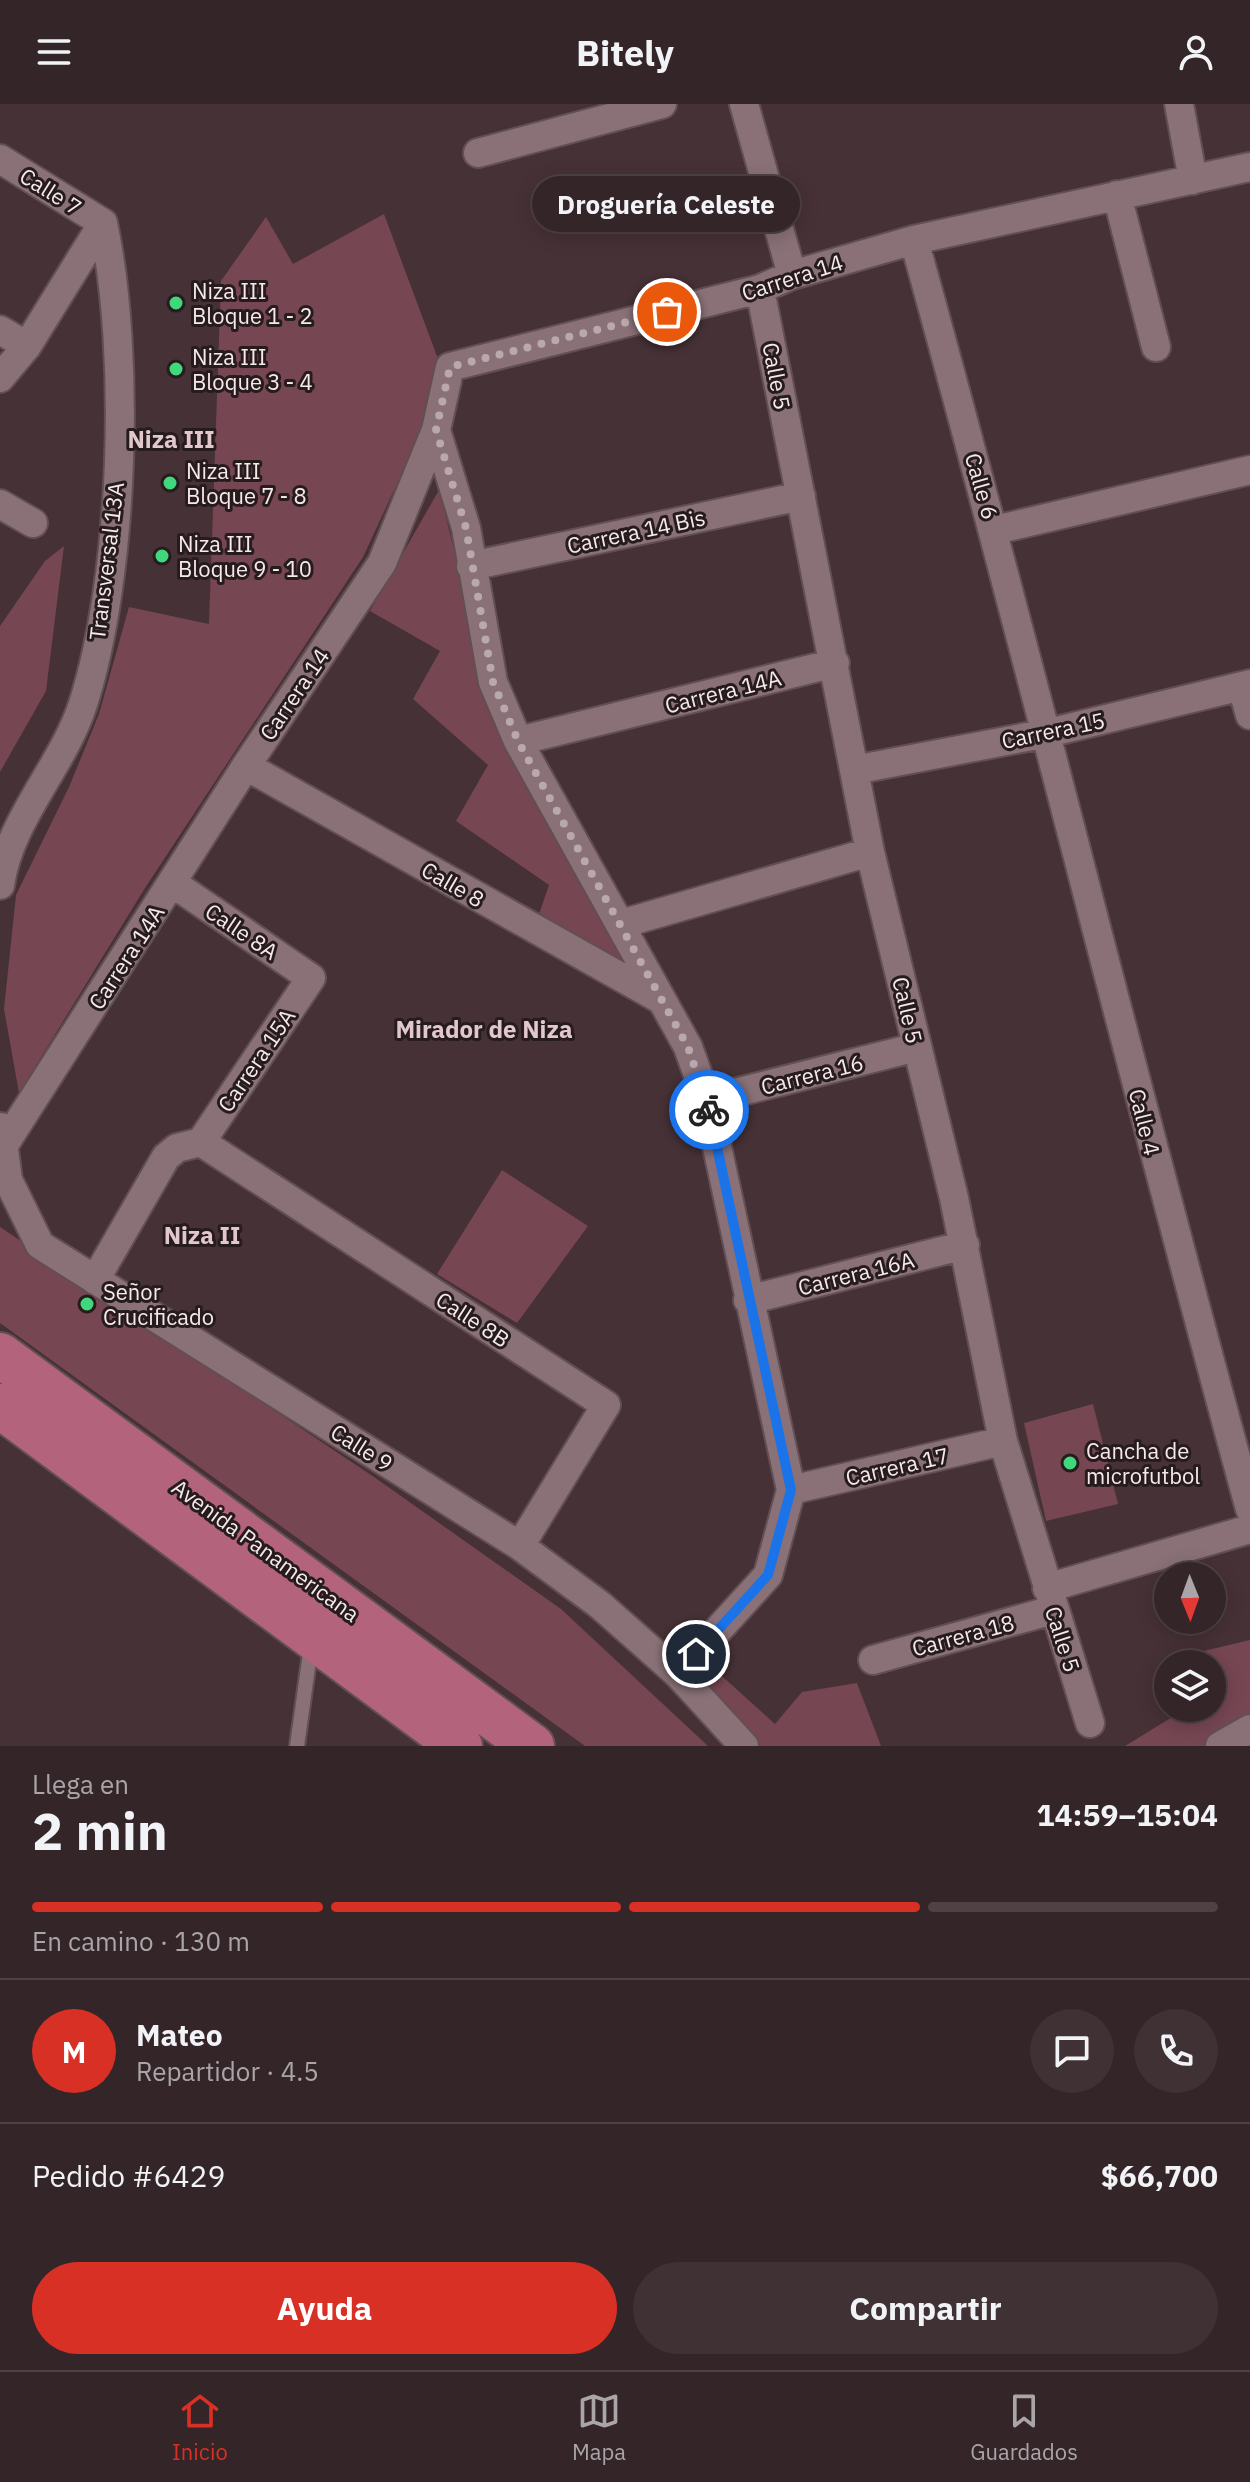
<!DOCTYPE html>
<html lang="es">
<meta charset="utf-8">
<style>
body{margin:0;font-family:"IBM Plex Sans",sans-serif;background:#3f3134;color:#f1f3f6;height:100vh;display:flex;flex-direction:column;font-size:30px;white-space:nowrap}
*{box-sizing:border-box;margin:0}
p{font-size:26px;color:#a9a5a8}
.icon{flex:none;width:44px;height:44px;fill:none;stroke:currentColor;stroke-width:2;stroke-linecap:round;stroke-linejoin:round}
.map{position:relative;height:1642px;overflow:hidden}
.sheet{display:flex;flex-direction:column;background:#342528;flex:1}
.sheet>*{flex:none}
.needle{width:52px;rotate:179deg}
.controls{position:absolute;left:1154px;top:1458px;display:grid;gap:16px}
.controls a{display:grid;place-items:center;width:72px;height:72px;border-radius:50%;background:#342528;box-shadow:0 4px 20px #0003,0 0 0 2px #4e4245;font-size:40px}
.pin{position:absolute;display:grid;place-items:center;width:68px;height:68px;color:#fff;margin:-34px;border:4px solid #fff;border-radius:50%;box-shadow:0 2px 8px #0007}
.courier{position:absolute;display:grid;place-items:center;width:80px;height:80px;margin:-40px;border:6px solid #1a73e8;border-radius:50%;background:#fff;color:#222;box-shadow:0 2px 10px #0007}
.bubble{position:absolute;height:56px;border-radius:28px;background:#342528;box-shadow:0 4px 20px #0003,0 0 0 2px #4e4245;font-size:26px;font-weight:700;line-height:56px;text-align:center}
.summary em{font-style:normal;font-weight:700}
.summary div{display:flex;flex-direction:column-reverse}
.summary{display:flex;align-items:center;justify-content:space-between;height:136px;padding:0 32px}
h1{font-size:52px;font-weight:700;line-height:60px}
.bar{display:grid;grid-template-columns:repeat(4,1fr);gap:12px 8px;align-content:center;height:96px;padding:0 32px}
.bar i{height:10px;border-radius:6px;background:#4e4245}
.bar .current{background:#d93025}
.bar p{grid-column:span 4}
.line{display:flex;align-items:center;gap:20px;padding:0 32px;border-top:2px solid #4e4245}
.line div{flex:1}
.round{display:grid;place-items:center;flex:none;width:84px;height:84px;border-radius:42px;background:#3f3134}
.button{display:flex;gap:16px;margin-top:auto;padding:16px 32px}
.button a{flex:1;height:92px;border-radius:48px;background:#d93025;color:#fff;font-size:32px;font-weight:700;line-height:92px;text-align:center}
.button a+a{background:#3f3134;color:#f1f3f6}
header{display:flex;justify-content:space-between;align-items:center;height:104px;padding:0 32px;background:#342528;font-size:36px;font-weight:700}
.dock{display:flex;justify-content:space-around;align-items:center;height:112px;border-top:2px solid #4e4245;background:#342528;font-size:22px;color:#a9a5a8}
.dock a{display:grid;justify-items:center;gap:4px}
.dock .current{color:#d93025}
.map>svg:first-child{display:block}
</style>
<header><svg class="icon" aria-label="menu" viewBox="0 0 24 24"><path d="M4 6h16M4 12h16M4 18h16"/></svg>Bitely<svg class="icon" aria-label="person" viewBox="0 0 24 24"><circle cx="12" cy="8" r="4"/><path d="M4 21q1-7 8-7t8 7"/></svg></header>
<div class="map">
<svg width="1250" height="1642" viewBox="0 0 1250 1642">
<rect width="100%" height="100%" fill="#463136"/>
<!-- green -->
<path fill="#764653" d="M 384,110 L 438,255 L 422,326 L 363,453 L 145,784 L 19,989 L 4,905 L 16,791 L 69,683 L 99,610 L 129,503 L 209,520 L 221,177 L 266,113 L 293,160 Z
M 439,386 L 461,473 L 482,592 L 504,643 L 636,873 L 537,816 L 549,781 L 456,717 L 488,661 L 413,595 L 440,547 L 370,507 Z
M 64,442 L 46,587 L 0,668 L 0,522 L 45,457 Z
M 502,1066 L 588,1122 L 517,1219 L 437,1170 Z
M 0,1123 L 374,1373 L 561,1505 L 708,1642 L 585,1642 L 0,1219 Z
M 1093,1300 L 1118,1400 L 1046,1417 L 1024,1319 Z
M 1250,1536 L 1250,1642 L 1125,1642 L 1187,1604 L 1212,1604 L 1212,1560 L 1192,1560 L 1191,1550 Z
M 713,1564 L 775,1620 L 802,1588 L 857,1579 L 881,1642 L 760,1642 L 693,1577 Z"/>
<g fill="none" stroke-linecap="round" stroke-linejoin="round">
<!-- lane casing -->
<g stroke="#614f54" stroke-width="18">
<path id="lane" d="M 297,1642 L 311,1542"/>
</g>
<!-- street casing -->
<g stroke="#614f54" stroke-width="32">
<path id="street" d="M 744,0 L 792,171
M 1179,0 L 1193,76
M 478,49 L 662,0
M 0,55 L 103,119
M 1117,91 L 1156,243
M 914,136 C 1031,557 1134,983 1250,1405
M 760,185 L 870,748 L 954,1094 L 1003,1337 L 1090,1619
M 0,226 L 27,242
M 0,274 L 27,242 L 103,119
M 436,326 L 466,424 L 493,578 L 518,637 L 688,943 L 707,996 L 791,1386 L 768,1471 L 678,1570
M 0,400 L 33,419
M 995,426 L 1250,366
M 471,462 L 801,392
M 1242,582 L 1250,611
M 518,637 L 835,559
M 246,662 L 660,895
M 854,666 L 1048,629 L 1250,580
M 174,780 L 311,874 L 201,1038
M 0,781 C 9,716 63,662 83,600 C 124,472 131,251 103,119
M 621,820 L 870,748
M 707,996 L 917,943
M 1,1023 L 8,1076 L 40,1141 L 520,1442 L 600,1501 L 678,1570 L 744,1642
M 201,1038 L 606,1301 L 520,1442
M 4,1041 L 246,662 L 382,459 L 436,326 L 450,263 L 760,185 L 792,171 L 914,136 L 1250,63
M 95,1176 L 166,1053 L 177,1044 L 201,1038
M 748,1196 L 965,1141
M 791,1386 L 1003,1337
M 1047,1484 L 1250,1425
M 873,1556 L 1053,1506
M 1220,1642 L 1250,1625"/>
</g>
<!-- primary casing -->
<g stroke="#614f54" stroke-width="48">
<path id="primary" d="M 0,1251 L 532,1642
M 0,1302 L 460,1642"/>
</g>
<!-- lane -->
<use href="#lane" stroke="#897177" stroke-width="14"/>
<!-- street -->
<use href="#street" stroke="#897177" stroke-width="28"/>
<!-- primary -->
<use href="#primary" stroke="#b3637c" stroke-width="44"/>
</g>
<g fill="none" stroke-linecap="round" stroke-linejoin="round">
<!-- done -->
<path stroke="#b9a8ac" stroke-width="8" stroke-dasharray="0 14.4" d="M 667,208 L 450,263 L 436,326 L 466,424 L 493,578 L 518,637 L 688,943 L 709,1006"/>
<!-- route -->
<path stroke="#1a73e8" stroke-width="10" d="M 696,1550 L 768,1471 L 791,1386 L 709,1006"/>
</g>
<!-- markers -->
<g fill="#41d77c" stroke="#261c1e" stroke-width="3">
<circle cx="176" cy="199" r="8"/>
<circle cx="176" cy="265" r="8"/>
<circle cx="170" cy="379" r="8"/>
<circle cx="162" cy="452" r="8"/>
<circle cx="87" cy="1200" r="8"/>
<circle cx="1070" cy="1359" r="8"/>
</g>
<g text-anchor="middle" dominant-baseline="central" stroke-width="6" stroke-linejoin="round" paint-order="stroke">
<!-- street labels -->
<g font-size="22" fill="#f7e8ec" stroke="#261c1e">
<text transform="translate(51 87) rotate(32)">Calle 7</text>
<text transform="translate(792 173) rotate(-18)">Carrera 14</text>
<text transform="translate(777 272) rotate(79)">Calle 5</text>
<text transform="translate(982 382) rotate(74)">Calle 6</text>
<text transform="translate(636 427) rotate(-12)">Carrera 14 Bis</text>
<text transform="translate(106 457) rotate(-83)">Transversal 13A</text>
<text transform="translate(723 587) rotate(-14)">Carrera 14A</text>
<text transform="translate(294 590) rotate(-56)">Carrera 14</text>
<text transform="translate(1053 626) rotate(-12)">Carrera 15</text>
<text transform="translate(453 780) rotate(30)">Calle 8</text>
<text transform="translate(242 827) rotate(34)">Calle 8A</text>
<text transform="translate(126 853) rotate(-57)">Carrera 14A</text>
<text transform="translate(908 906) rotate(77)">Calle 5</text>
<text transform="translate(256 956) rotate(-56)">Carrera 15A</text>
<text transform="translate(812 970) rotate(-14)">Carrera 16</text>
<text transform="translate(1145 1018) rotate(76)">Calle 4</text>
<text transform="translate(856 1169) rotate(-14)">Carrera 16A</text>
<text transform="translate(473 1215) rotate(33)">Calle 8B</text>
<text transform="translate(362 1343) rotate(32)">Calle 9</text>
<text transform="translate(897 1362) rotate(-13)">Carrera 17</text>
<text transform="translate(266 1446) rotate(36)">Avenida Panamericana</text>
<text transform="translate(963 1531) rotate(-15)">Carrera 18</text>
<text transform="translate(1063 1535) rotate(72)">Calle 5</text>
</g>
<!-- poi labels -->
<g font-size="22" fill="#f7e8ec" stroke="#261c1e" text-anchor="start">
<text x="192" y="186">Niza III<tspan x="192" dy="25">Bloque 1 - 2</tspan></text>
<text x="192" y="252">Niza III<tspan x="192" dy="25">Bloque 3 - 4</tspan></text>
<text x="186" y="366">Niza III<tspan x="186" dy="25">Bloque 7 - 8</tspan></text>
<text x="178" y="439">Niza III<tspan x="178" dy="25">Bloque 9 - 10</tspan></text>
<text x="103" y="1187">Señor<tspan x="103" dy="25">Crucificado</tspan></text>
<text x="1086" y="1346">Cancha de<tspan x="1086" dy="25">microfutbol</tspan></text>
</g>
<!-- neighbourhood labels -->
<g font-size="24" font-weight="bold" fill="#e2c7cd" stroke="#261c1e">
<text x="171" y="335">Niza III</text>
<text x="484" y="925">Mirador de Niza</text>
<text x="202" y="1131">Niza II</text>
</g>
</g>
</svg>
<div class="controls">
<a><svg class="needle" viewBox="-14 -14 28 28"><path d="M0-13l5 13h-10z" fill="#e53935"/><path d="M0 13l5-13h-10z" fill="#a9a5a8"/></svg></a>
<a><svg class="icon" aria-label="layers" viewBox="0 0 24 24"><path d="M12 4l9 5-9 5-9-5zM3 14l9 5 9-5"/></svg></a>
</div>
<div class="pin" style="left:667px;top:208px;background:#ea580c"><svg class="icon" aria-label="bag" viewBox="0 0 24 24"><path d="M5 8h14l-1 12H6zM9 8a3 3 0 0 1 6 0"/></svg></div>
<div class="pin" style="left:696px;top:1550px;background:#1f2937"><svg class="icon" aria-label="home" viewBox="0 0 24 24"><path d="M3 11l9-7 9 7M6 9v11h12V9"/></svg></div>
<div class="courier" style="left:709px;top:1006px"><svg class="icon" aria-label="bike" viewBox="0 0 24 24"><circle cx="6" cy="16" r="4"/><circle cx="18" cy="16" r="4"/><path d="M6 16l4-8h5l3 8M10 8l3 8H6M13 5h3"/></svg></div>
<div class="bubble" style="left:532px;top:72px;width:268px">Droguería Celeste</div>
</div>
<section class="sheet">
<div class="summary"><div><h1>2 min</h1><p>Llega en</p></div><em>14:59–15:04</em></div>
<div class="bar"><i class="current"></i><i class="current"></i><i class="current"></i><i></i><p>En camino · 130 m</p></div>
<div class="line" style="height:144px"><b class="round" style="background:#d93025;color:#fff">M</b><div><b>Mateo</b><p>Repartidor · 4.5</p></div><a class="round"><svg class="icon" aria-label="chat" viewBox="0 0 24 24"><path d="M4 5h16v11H9l-5 4z"/></svg></a><a class="round"><svg class="icon" aria-label="phone" viewBox="0 0 24 24"><path d="M5 4h4l2 5-3 2q2 4 5 5l2-3 5 2v4C11 20 4 13 5 4z"/></svg></a></div>
<div class="line" style="height:104px"><div>Pedido #6429</div><b>$66,700</b></div>
<div class="button"><a>Ayuda</a><a>Compartir</a></div>
</section>
<nav class="dock">
<a class="current"><svg class="icon" aria-label="home" viewBox="0 0 24 24"><path d="M3 11l9-7 9 7M6 9v11h12V9"/></svg>Inicio</a>
<a><svg class="icon" aria-label="map" viewBox="0 0 24 24"><path d="M3 6l6-2 6 2 6-2v14l-6 2-6-2-6 2zM9 4v14M15 6v14"/></svg>Mapa</a>
<a><svg class="icon" aria-label="saved" viewBox="0 0 24 24"><path d="M7 4h10v16l-5-4-5 4z"/></svg>Guardados</a>
</nav>
